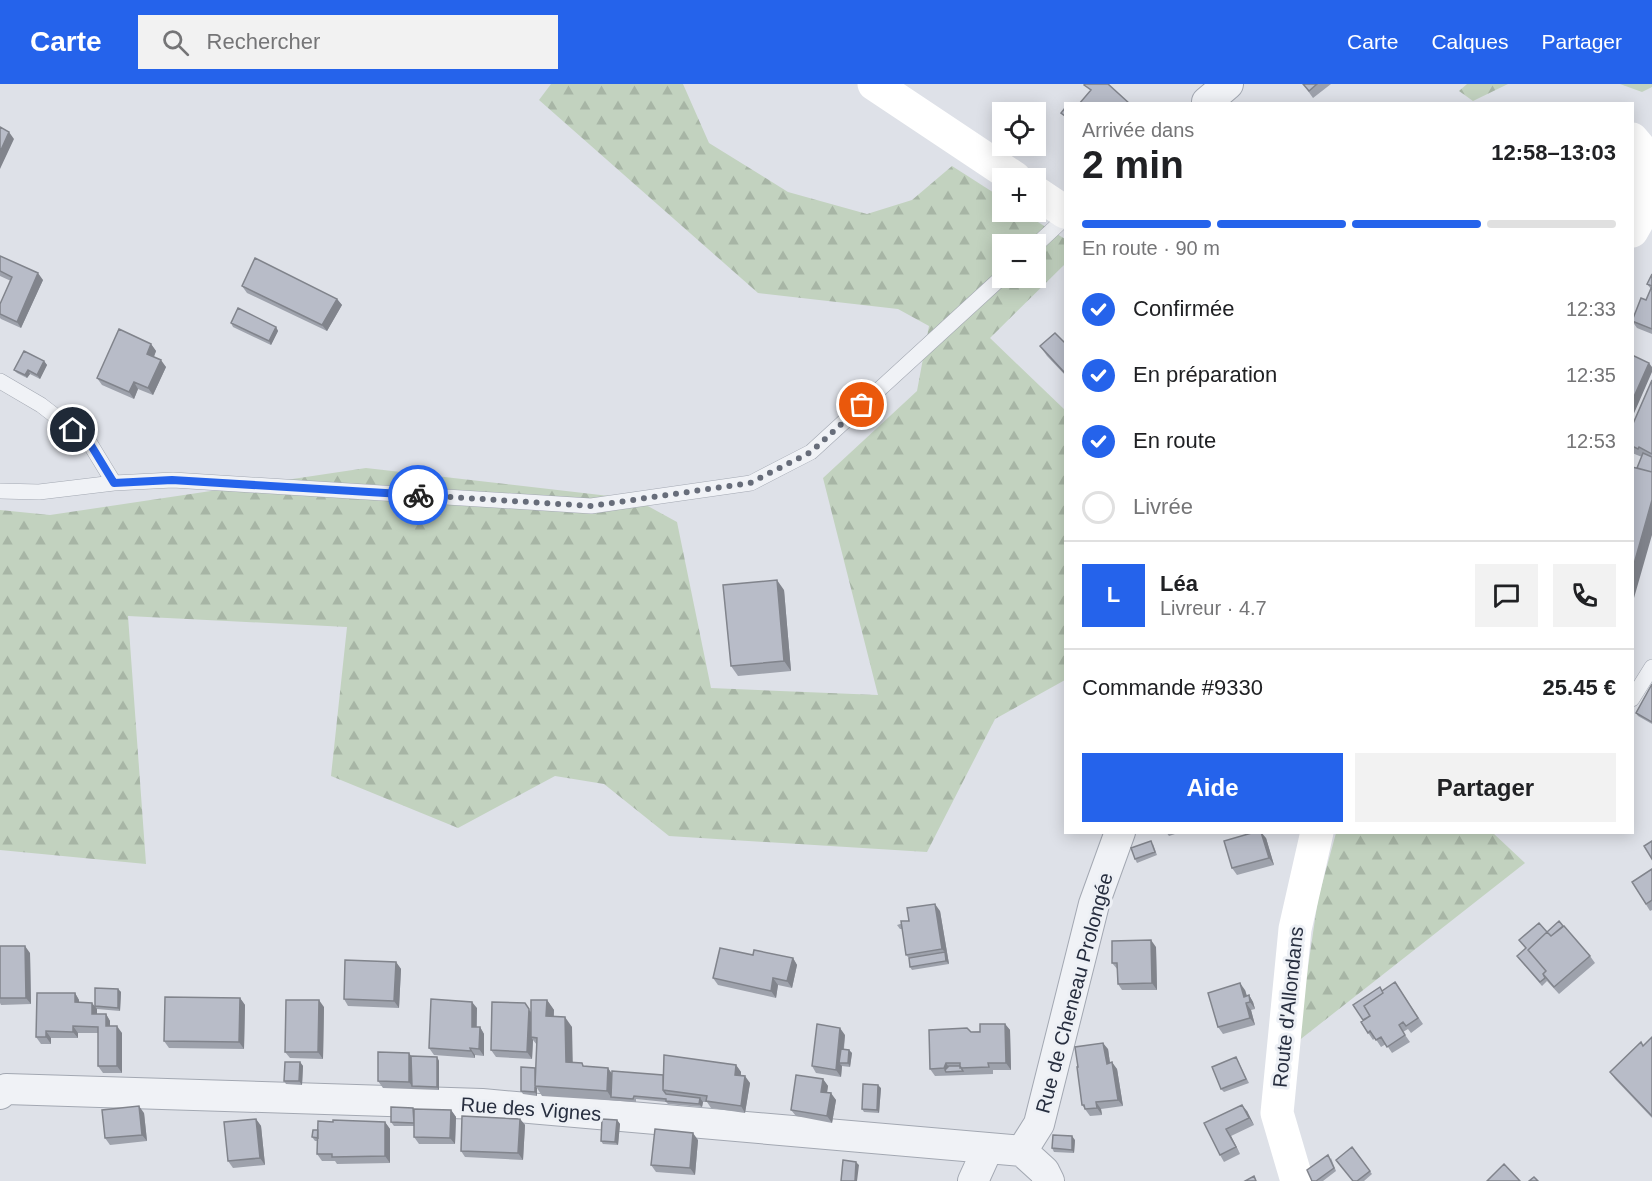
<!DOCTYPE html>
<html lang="fr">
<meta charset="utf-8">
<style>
body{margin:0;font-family:Arial,sans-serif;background:#f2f2f2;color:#202124;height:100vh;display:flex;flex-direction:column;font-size:22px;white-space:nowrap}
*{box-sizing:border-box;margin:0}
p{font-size:20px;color:#757577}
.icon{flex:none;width:33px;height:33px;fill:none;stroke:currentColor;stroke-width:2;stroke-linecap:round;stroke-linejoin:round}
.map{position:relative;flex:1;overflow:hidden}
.sheet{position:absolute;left:1064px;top:18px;width:570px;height:732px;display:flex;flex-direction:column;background:#fff;border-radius:0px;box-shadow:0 3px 15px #0003}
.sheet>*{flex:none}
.buttons{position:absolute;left:992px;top:18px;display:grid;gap:12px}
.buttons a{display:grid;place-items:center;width:54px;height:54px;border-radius:0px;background:#fff;box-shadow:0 3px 15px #0003;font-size:30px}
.pin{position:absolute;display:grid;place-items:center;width:51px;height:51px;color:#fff;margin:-26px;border:3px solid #fff;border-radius:50%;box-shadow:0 2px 6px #0007}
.courier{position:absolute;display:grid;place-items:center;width:60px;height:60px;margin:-30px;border:4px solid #2563eb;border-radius:50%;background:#fff;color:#222;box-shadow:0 2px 8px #0007}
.overview em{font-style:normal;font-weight:600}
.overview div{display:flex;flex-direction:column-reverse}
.overview{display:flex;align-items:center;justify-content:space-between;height:102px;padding:0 18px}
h1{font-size:39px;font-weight:600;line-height:45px}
.bar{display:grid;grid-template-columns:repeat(4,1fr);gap:9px 6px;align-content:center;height:72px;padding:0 18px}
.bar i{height:8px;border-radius:4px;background:#e0e0e0}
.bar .selected{background:#2563eb}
.bar p{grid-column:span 4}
.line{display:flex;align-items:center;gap:15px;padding:0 18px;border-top:2px solid #e0e0e0}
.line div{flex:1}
.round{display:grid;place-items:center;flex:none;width:63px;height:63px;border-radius:0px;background:#f2f2f2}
ol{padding:0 18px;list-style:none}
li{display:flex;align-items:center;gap:18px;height:66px}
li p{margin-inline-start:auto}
li .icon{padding:6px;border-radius:50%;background:#2563eb;color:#fff;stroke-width:4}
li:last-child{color:#757577}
li i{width:33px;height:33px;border:3px solid #e0e0e0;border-radius:50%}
.cta{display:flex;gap:12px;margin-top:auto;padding:12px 18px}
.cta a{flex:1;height:69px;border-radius:0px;background:#2563eb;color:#fff;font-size:24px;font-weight:600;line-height:69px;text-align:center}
.cta a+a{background:#f2f2f2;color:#202124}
header{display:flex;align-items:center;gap:36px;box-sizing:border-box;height:84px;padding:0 30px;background:#2563eb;color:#fff}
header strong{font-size:28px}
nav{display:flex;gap:33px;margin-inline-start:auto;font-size:21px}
.search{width:420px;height:54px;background:#f2f2f2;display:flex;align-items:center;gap:15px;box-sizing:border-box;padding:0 21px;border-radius:0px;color:#757577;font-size:22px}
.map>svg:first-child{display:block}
</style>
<header>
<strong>Carte</strong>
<div class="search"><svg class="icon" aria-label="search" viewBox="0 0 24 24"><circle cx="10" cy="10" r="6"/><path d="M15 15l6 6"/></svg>Rechercher</div>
<nav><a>Carte</a><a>Calques</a><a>Partager</a></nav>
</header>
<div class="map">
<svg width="1652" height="1097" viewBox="0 0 1652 1097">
<defs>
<pattern id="forest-firs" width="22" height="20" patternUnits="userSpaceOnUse" patternTransform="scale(1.5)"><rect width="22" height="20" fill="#c2d2bf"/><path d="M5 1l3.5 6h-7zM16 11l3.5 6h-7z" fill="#a7b5a5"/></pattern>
</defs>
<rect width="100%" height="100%" fill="#dee1e8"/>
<!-- forest -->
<path fill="url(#forest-firs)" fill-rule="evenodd" d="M 551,0 L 683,0 L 709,59 L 788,108 L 867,130 L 912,116 L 952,82 L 1002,114 L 1002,128 L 1022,128 L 1065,155 L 1065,180 L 990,254 L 1065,326 L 1065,596 L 995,635 L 927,768 L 669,752 L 604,700 L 555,692 L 458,744 L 331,692 L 347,543 L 128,532 L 146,780 L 0,766 L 0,426 L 50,431 L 366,384 L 635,415 L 677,438 L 711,604 L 878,611 L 823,394 L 917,307 L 929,242 L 898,225 L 758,209 L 539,16 ZM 1002,160 L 1035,160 L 1035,194 L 1002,194 Z
M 1467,0 L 1508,0 L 1473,17 L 1459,7 Z
M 1620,0 L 1652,0 L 1652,3 L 1642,8 Z
M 1336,749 L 1493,749 L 1525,779 L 1297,958 L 1318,815 Z"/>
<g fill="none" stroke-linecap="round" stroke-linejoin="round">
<!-- service casing -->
<g stroke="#a3a8b2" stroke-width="16">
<path id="service" d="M 1035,162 L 1065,134
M 0,297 L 41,321 L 89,358 L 114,399
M 0,407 L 39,408 L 114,399 L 173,396 L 591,422 L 751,399 L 811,368 L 1002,193
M 1632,615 L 1652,583"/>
</g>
<!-- minor casing -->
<g stroke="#a3a8b2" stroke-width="32">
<path id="minor" d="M 1207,18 L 1228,0
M 0,1010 L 6,1005 L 482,1020 L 1022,1067 L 1044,1087 L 1049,1097
M 1022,1067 L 1039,1040 L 1094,820 L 1120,748
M 973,1097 L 988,1064"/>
</g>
<!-- service -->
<use href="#service" stroke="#f0f2f6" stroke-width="15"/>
<!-- minor -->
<use href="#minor" stroke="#f0f2f6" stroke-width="30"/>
<!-- secondary -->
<path stroke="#fff" stroke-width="33" d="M 874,0 L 1015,94
M 1632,55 L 1643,68 L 1647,92 L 1646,122 L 1632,147
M 1035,108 L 1065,128
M 1297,1097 L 1277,1029 L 1295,845 L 1317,748"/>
</g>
<!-- wall -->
<path fill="#9ea2ac" d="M 1303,0 L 1331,0 L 1313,14 Z
M 0,172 L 43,196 L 21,244 L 1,235 L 0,234 L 0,220 L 11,197 L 0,192 Z
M 1652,190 L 1652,250 L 1637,244 L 1632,237 L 1646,216 L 1651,205 L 1647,200 Z
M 242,202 L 337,215 L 342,221 L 327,247 L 247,209 Z
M 231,239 L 276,243 L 278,247 L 271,261 L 233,243 Z
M 1064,258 L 1065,258 L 1065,291 L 1047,272 L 1040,262 Z
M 151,260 L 156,267 L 154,273 L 166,283 L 153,311 L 138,305 L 134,315 L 102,301 L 97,294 Z
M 44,277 L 47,281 L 40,295 L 30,290 L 27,294 L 17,289 L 14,286 Z
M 1652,296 L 1652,451 L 1637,384 L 1642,373 L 1632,369 L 1632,342 Z
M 784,506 L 791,587 L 738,592 L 731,582 Z
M 1652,600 L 1652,640 L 1638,632 L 1636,629 Z
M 1166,748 L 1181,748 L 1169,752 Z
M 1266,754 L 1274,781 L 1237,791 L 1232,784 Z
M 1153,760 L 1157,771 L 1137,779 L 1135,775 Z
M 1652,785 L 1652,826 L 1650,827 L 1632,798 Z
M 940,827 L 949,880 L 912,886 L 910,883 L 909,874 L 906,871 L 902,845 L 900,845 L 897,841 Z
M 1547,848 L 1590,872 L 1595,879 L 1559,910 L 1547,897 L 1542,902 L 1519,875 Z
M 0,862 L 30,869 L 31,920 L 1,921 L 0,919 Z
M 1156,863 L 1157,906 L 1122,906 L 1118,900 L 1118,886 L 1112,879 Z
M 753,871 L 793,874 L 797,881 L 792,904 L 778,901 L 776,914 L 718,901 L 713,894 Z
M 396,878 L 401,885 L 399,924 L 348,922 L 344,915 Z
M 1395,898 L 1423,940 L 1411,949 L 1408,945 L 1403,948 L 1410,958 L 1392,969 L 1386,960 L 1381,963 L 1375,954 L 1373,956 L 1361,938 L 1363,936 L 1382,907 Z
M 118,905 L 121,908 L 120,927 L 97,925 L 97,930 L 106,930 L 110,937 L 110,942 L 122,949 L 122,989 L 103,989 L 98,982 L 98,949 L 78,949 L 78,954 L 51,954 L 51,960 L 41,960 L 36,953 L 75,909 L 79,916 L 79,918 L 95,922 Z
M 1245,906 L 1247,912 L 1249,911 L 1253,918 L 1255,925 L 1251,926 L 1255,941 L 1223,950 L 1218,943 Z
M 240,914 L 245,921 L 244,965 L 169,964 L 164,957 Z
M 547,916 L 554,926 L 554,933 L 572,943 L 572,978 L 584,982 L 608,984 L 612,991 L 663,991 L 736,981 L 741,988 L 741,992 L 750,999 L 745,1029 L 711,1024 L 707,1018 L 703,1018 L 702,1023 L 668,1020 L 666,1018 L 636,1015 L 636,1018 L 542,1012 L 537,1004 L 537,1012 L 523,1010 L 521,1007 L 535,984 L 536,985 L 537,961 L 533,956 L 532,975 L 496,973 L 491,966 L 531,927 Z
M 324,923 L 323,975 L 290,974 L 285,968 Z
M 477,924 L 477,943 L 480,943 L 484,950 L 484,972 L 475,971 L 475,974 L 434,971 L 429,964 Z
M 1005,940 L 1010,946 L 1011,986 L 993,986 L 993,990 L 935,992 L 930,985 L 970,948 L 980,947 Z
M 845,951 L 844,965 L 849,966 L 852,969 L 850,983 L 842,982 L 841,993 L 816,989 L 812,982 Z
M 1652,953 L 1652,1034 L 1615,995 L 1610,988 L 1643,962 Z
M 1108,965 L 1110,979 L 1117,985 L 1123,1022 L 1101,1025 L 1102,1031 L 1090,1032 L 1082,1021 Z
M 411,972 L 437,973 L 439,977 L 439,1006 L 383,1004 L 378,997 Z
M 1236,973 L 1249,999 L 1224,1008 L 1221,1005 Z
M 300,978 L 303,982 L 302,1001 L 286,1000 L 284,997 Z
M 823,995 L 828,1002 L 827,1008 L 836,1016 L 832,1039 L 796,1032 L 791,1026 Z
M 881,1004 L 879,1029 L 864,1028 L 862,1025 Z
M 414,1025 L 451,1026 L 456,1033 L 455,1060 L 419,1060 L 414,1053 L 414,1042 L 394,1042 L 391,1038 Z
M 1247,1027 L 1254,1041 L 1231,1052 L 1240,1070 L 1224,1078 L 1220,1071 L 1204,1039 Z
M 144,1029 L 147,1057 L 110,1061 L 105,1054 Z
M 256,1035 L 261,1042 L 265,1081 L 233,1084 L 228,1077 Z
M 520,1035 L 525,1041 L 523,1076 L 465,1073 L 461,1067 Z
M 617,1036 L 620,1040 L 618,1061 L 603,1060 L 601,1057 Z
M 333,1038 L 385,1038 L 390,1045 L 390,1079 L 337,1080 L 335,1077 L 322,1077 L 317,1070 L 318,1057 L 315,1057 L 312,1053 L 318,1046 Z
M 698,1056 L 695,1091 L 656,1088 L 651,1081 Z
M 1075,1056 L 1074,1069 L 1054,1068 L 1052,1064 Z
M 1352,1063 L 1372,1090 L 1364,1097 L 1353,1097 Z
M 1331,1074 L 1336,1087 L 1323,1097 L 1312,1097 Z"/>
<!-- shaded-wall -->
<path fill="#81848c" d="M 9,48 L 14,55 L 0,85 L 0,68 Z
M 38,189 L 43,196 L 21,244 L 17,238 Z
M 337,215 L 342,221 L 327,247 L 322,241 Z
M 276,243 L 278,247 L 271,261 L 269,257 Z
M 151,260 L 156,267 L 152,277 L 147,270 Z
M 161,276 L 166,283 L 153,311 L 148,304 Z
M 44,277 L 47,281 L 40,295 L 37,291 Z
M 1649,279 L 1652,283 L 1652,288 L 1632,334 L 1632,317 Z
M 28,286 L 30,290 L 27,294 L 25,291 Z
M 134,298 L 138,305 L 134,315 L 129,308 Z
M 1652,416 L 1652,451 L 1632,521 L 1632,487 Z
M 777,496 L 784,506 L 791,587 L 784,577 Z
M 1261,748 L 1266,754 L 1274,781 L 1269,774 Z
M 935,820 L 940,827 L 949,880 L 946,877 L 945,868 L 942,865 Z
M 1151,856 L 1156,863 L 1157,906 L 1152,899 Z
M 25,862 L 30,869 L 31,920 L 26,914 Z
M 793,874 L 797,881 L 792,904 L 787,897 Z
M 396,878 L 401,885 L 399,924 L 394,917 Z
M 773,894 L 778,901 L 776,914 L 771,907 Z
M 1240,899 L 1245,906 L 1249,919 L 1244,913 Z
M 118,905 L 121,908 L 120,927 L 118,924 Z
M 75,909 L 79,916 L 79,925 L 75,918 Z
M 1249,911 L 1253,918 L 1255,925 L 1250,918 Z
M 240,914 L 245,921 L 244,965 L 239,958 Z
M 319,916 L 324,923 L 323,975 L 318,968 Z
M 547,916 L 554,926 L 553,942 L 546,932 Z
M 472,918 L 477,924 L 476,950 L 472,943 Z
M 92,919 L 97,925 L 97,937 L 92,930 Z
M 525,919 L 533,932 L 531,953 L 533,956 L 532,975 L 527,968 Z
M 1246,919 L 1251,926 L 1255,941 L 1250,934 Z
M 106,930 L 110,937 L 110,949 L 106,942 Z
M 565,933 L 572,943 L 573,988 L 566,978 Z
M 1005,940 L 1010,946 L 1011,986 L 1006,979 Z
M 73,942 L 78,949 L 78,954 L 73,948 Z
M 117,942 L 122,949 L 122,989 L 117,982 Z
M 480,943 L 484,950 L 484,972 L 479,965 Z
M 840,944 L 845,951 L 842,979 L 839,979 L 842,982 L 841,993 L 836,986 Z
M 46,947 L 51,954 L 51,960 L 46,953 Z
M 1103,959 L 1108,965 L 1111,986 L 1107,980 Z
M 470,964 L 475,971 L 475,974 L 471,967 Z
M 849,966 L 852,969 L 850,983 L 848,979 Z
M 409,969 L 414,976 L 412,1002 L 409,998 Z
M 437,973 L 439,977 L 439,1006 L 437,1003 Z
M 300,978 L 303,982 L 302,1001 L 299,997 Z
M 1112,978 L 1117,985 L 1123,1022 L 1118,1016 Z
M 946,979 L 951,986 L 946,988 L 944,984 Z
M 736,981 L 741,988 L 740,998 L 735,991 Z
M 535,984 L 537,988 L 535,1002 L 537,1004 L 537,1012 L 535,1008 Z
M 608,984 L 615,994 L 611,1013 L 607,1007 Z
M 745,992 L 750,999 L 745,1029 L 741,1022 Z
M 823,995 L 828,1002 L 826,1015 L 821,1008 Z
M 878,1001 L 881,1004 L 879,1029 L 877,1026 Z
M 831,1009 L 836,1016 L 832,1039 L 827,1032 Z
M 700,1014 L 703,1018 L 702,1023 L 699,1020 Z
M 1096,1018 L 1101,1025 L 1102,1031 L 1097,1024 Z
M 1242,1021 L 1247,1027 L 1254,1041 L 1249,1034 Z
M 139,1022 L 144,1029 L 147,1057 L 142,1051 Z
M 451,1026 L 456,1033 L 455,1060 L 450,1054 Z
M 256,1035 L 261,1042 L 265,1081 L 260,1074 Z
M 520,1035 L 525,1041 L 523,1076 L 518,1069 Z
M 617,1036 L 620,1040 L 618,1061 L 615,1058 Z
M 385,1038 L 390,1045 L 390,1079 L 385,1072 Z
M 1226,1045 L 1231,1052 L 1240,1070 L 1236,1063 Z
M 693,1049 L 698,1056 L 695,1091 L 690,1084 Z
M 1072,1052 L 1075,1056 L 1074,1069 L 1072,1066 Z
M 856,1078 L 859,1081 L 857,1097 L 855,1097 Z"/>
<!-- building -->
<path fill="#b8bcc8" stroke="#81848c" stroke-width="1.5" d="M 1085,0 L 1108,0 L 1130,20 L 1079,20 L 1091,6 L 1084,1 Z
M 1303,0 L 1317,0 L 1309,7 Z
M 1065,24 L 1065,32 L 1061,29 Z
M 0,43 L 9,48 L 0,68 Z
M 0,172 L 38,189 L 17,238 L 0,230 L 0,220 L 12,193 L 0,187 Z
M 255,174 L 337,215 L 322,241 L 242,202 Z
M 1652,190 L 1652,202 L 1647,200 Z
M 1652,202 L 1652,245 L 1632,237 L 1641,214 L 1646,216 Z
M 238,224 L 276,243 L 269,257 L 231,239 Z
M 119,245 L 151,260 L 147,270 L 161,276 L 148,304 L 134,298 L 129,308 L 97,294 Z
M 1055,249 L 1064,258 L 1065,258 L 1065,289 L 1040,262 Z
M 24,267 L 44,277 L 37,291 L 28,286 L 25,291 L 14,286 Z
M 1632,271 L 1649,279 L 1632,317 Z
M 1652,296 L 1652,370 L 1639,363 L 1638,365 L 1632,362 L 1632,342 Z
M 1643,369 L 1652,373 L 1652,388 L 1637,384 Z
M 1632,383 L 1652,388 L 1652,416 L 1632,487 Z
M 777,496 L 784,577 L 731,582 L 723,501 Z
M 1652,600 L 1652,638 L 1636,629 Z
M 1255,748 L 1261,748 L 1269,774 L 1232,784 L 1224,757 Z
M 1151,757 L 1155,768 L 1135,775 L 1131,764 Z
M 1652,757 L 1652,775 L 1644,762 Z
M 1652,785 L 1652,816 L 1646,820 L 1632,798 Z
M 935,820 L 942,865 L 906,871 L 901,837 L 909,837 L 907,824 Z
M 1559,837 L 1563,842 L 1551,852 L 1547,848 L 1528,866 L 1546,887 L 1543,890 L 1545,894 L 1540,898 L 1517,872 L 1526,864 L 1519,856 L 1539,839 L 1547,848 Z
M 1564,842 L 1590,872 L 1554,903 L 1543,890 L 1546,887 L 1528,866 L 1547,848 L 1551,852 Z
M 1151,856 L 1152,899 L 1118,900 L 1117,879 L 1112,879 L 1112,857 Z
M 0,862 L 25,862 L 26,914 L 0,914 Z
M 720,864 L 753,871 L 754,866 L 793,874 L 787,897 L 773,894 L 771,907 L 713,894 Z
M 945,868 L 946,877 L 910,883 L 909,874 Z
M 345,876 L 396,878 L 394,917 L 344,915 Z
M 1395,898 L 1418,934 L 1406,942 L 1403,938 L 1399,941 L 1405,951 L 1387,963 L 1381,953 L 1376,956 L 1370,947 L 1368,949 L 1361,938 L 1370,932 L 1364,922 L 1383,909 L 1382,907 Z
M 1240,899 L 1244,913 L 1249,911 L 1250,918 L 1246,919 L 1250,934 L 1218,943 L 1208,909 Z
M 1380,903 L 1383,909 L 1364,922 L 1370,932 L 1363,936 L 1353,921 Z
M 95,904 L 118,905 L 118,924 L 95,922 Z
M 37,909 L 75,909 L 75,918 L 92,919 L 92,930 L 106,930 L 106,942 L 117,942 L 117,982 L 98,982 L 98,943 L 73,942 L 73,948 L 46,947 L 46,953 L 36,953 Z
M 165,913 L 240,914 L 239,958 L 164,957 Z
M 431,915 L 472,918 L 472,943 L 480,943 L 479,965 L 470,964 L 471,967 L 429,964 Z
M 286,916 L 319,916 L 318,968 L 285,968 Z
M 531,916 L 547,916 L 546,932 L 565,933 L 566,978 L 582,979 L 583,982 L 608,984 L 607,1007 L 535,1002 L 537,954 L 531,953 Z
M 492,918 L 525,919 L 529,925 L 527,968 L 491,966 Z
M 817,940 L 840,944 L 836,986 L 812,982 Z
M 980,940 L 1005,940 L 1006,979 L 988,979 L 989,983 L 960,984 L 960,979 L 946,979 L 944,984 L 930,985 L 929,946 L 967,944 L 971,948 L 980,948 Z
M 1652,953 L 1652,1032 L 1610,988 L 1641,958 L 1643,962 Z
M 1103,959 L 1107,980 L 1112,978 L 1118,1016 L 1096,1018 L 1097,1024 L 1085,1025 L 1084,1021 L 1082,1021 L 1077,983 L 1078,983 L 1075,963 Z
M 841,965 L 849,966 L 848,979 L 839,979 Z
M 378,968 L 409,969 L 409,998 L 378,997 Z
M 664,971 L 736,981 L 735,991 L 745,992 L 741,1022 L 706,1017 L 707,1012 L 663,1006 Z
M 411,972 L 437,973 L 437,1003 L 412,1002 Z
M 1236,973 L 1246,995 L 1221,1005 L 1212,983 Z
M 285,978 L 300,978 L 299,997 L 284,997 Z
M 949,982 L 960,982 L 963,987 L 946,988 L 945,986 Z
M 521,983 L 535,984 L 535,1008 L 521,1007 Z
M 612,987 L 663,991 L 663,1006 L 666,1010 L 700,1014 L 699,1020 L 666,1017 L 666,1015 L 634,1012 L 633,1015 L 611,1013 Z
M 796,991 L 823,995 L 821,1008 L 831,1009 L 827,1032 L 791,1026 Z
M 863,1000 L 878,1001 L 877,1026 L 862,1025 Z
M 1242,1021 L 1249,1034 L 1226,1045 L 1236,1063 L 1220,1071 L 1204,1039 Z
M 139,1022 L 142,1051 L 105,1054 L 102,1026 Z
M 391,1023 L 413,1024 L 414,1039 L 391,1038 Z
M 414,1025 L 451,1026 L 450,1054 L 414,1053 Z
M 462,1032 L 520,1035 L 518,1069 L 461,1067 Z
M 256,1035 L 260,1074 L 228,1077 L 224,1038 Z
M 602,1035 L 617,1036 L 615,1058 L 601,1057 Z
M 333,1036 L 385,1038 L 385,1072 L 332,1073 L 332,1070 L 317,1070 L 318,1037 L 333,1038 Z
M 655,1045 L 693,1049 L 690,1084 L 651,1081 Z
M 313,1046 L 318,1046 L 318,1054 L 312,1053 Z
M 1053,1051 L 1072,1052 L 1072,1066 L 1052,1064 Z
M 1352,1063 L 1370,1087 L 1357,1097 L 1353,1097 L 1336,1076 Z
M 1328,1071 L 1334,1084 L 1316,1097 L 1312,1097 L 1307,1086 Z
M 843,1076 L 856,1078 L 855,1097 L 841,1097 Z
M 1504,1080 L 1520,1097 L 1487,1097 Z
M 1254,1092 L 1256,1097 L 1245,1097 Z
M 1534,1093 L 1538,1097 L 1529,1097 Z"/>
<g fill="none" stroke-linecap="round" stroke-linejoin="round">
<!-- done -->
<path stroke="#676d7a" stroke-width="6" stroke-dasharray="0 10.8" d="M 418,411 L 591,422 L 750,399 L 811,368 L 862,321"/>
<!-- route -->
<path stroke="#2563eb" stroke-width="8" d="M 73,346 L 89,358 L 114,399 L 172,396 L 418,411"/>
</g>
<g text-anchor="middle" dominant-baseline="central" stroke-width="6" stroke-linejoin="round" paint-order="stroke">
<!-- street labels -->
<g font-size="20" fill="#272e3f" stroke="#edf0f5">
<text transform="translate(1074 909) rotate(-75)">Rue de Cheneau Prolongée</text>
<text transform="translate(1288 923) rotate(-84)">Route d'Allondans</text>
<text transform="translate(531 1025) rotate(4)">Rue des Vignes</text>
</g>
</g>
</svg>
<div class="buttons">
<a><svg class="icon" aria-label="locate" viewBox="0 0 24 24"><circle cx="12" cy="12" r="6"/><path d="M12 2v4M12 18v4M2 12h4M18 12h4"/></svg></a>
<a>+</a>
<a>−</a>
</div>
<div class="pin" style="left:862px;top:321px;background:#ea580c"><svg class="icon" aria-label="bag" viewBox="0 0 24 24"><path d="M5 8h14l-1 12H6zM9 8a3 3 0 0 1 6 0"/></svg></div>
<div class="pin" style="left:73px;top:346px;background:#1f2937"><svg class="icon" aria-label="home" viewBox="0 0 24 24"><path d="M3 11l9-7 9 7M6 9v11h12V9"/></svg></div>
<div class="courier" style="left:418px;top:411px"><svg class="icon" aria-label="bike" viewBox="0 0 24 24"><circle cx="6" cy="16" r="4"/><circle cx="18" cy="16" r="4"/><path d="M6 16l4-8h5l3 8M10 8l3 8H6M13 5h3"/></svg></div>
<section class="sheet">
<div class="overview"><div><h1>2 min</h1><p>Arrivée dans</p></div><em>12:58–13:03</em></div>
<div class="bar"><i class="selected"></i><i class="selected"></i><i class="selected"></i><i></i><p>En route · 90 m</p></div>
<ol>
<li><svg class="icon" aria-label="check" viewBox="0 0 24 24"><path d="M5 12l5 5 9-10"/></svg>Confirmée<p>12:33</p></li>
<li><svg class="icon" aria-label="check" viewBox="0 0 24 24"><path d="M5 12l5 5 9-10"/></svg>En préparation<p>12:35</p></li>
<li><svg class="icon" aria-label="check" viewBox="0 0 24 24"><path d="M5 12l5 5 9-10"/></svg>En route<p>12:53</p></li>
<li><i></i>Livrée</li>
</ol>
<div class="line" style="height:108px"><b class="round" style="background:#2563eb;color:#fff">L</b><div><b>Léa</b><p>Livreur · 4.7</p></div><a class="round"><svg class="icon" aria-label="chat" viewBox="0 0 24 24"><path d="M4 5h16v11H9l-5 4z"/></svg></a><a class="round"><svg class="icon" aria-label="phone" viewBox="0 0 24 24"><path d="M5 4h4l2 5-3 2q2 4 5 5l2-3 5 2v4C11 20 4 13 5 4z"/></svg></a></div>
<div class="line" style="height:78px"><div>Commande #9330</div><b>25.45 €</b></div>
<div class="cta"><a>Aide</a><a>Partager</a></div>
</section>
</div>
